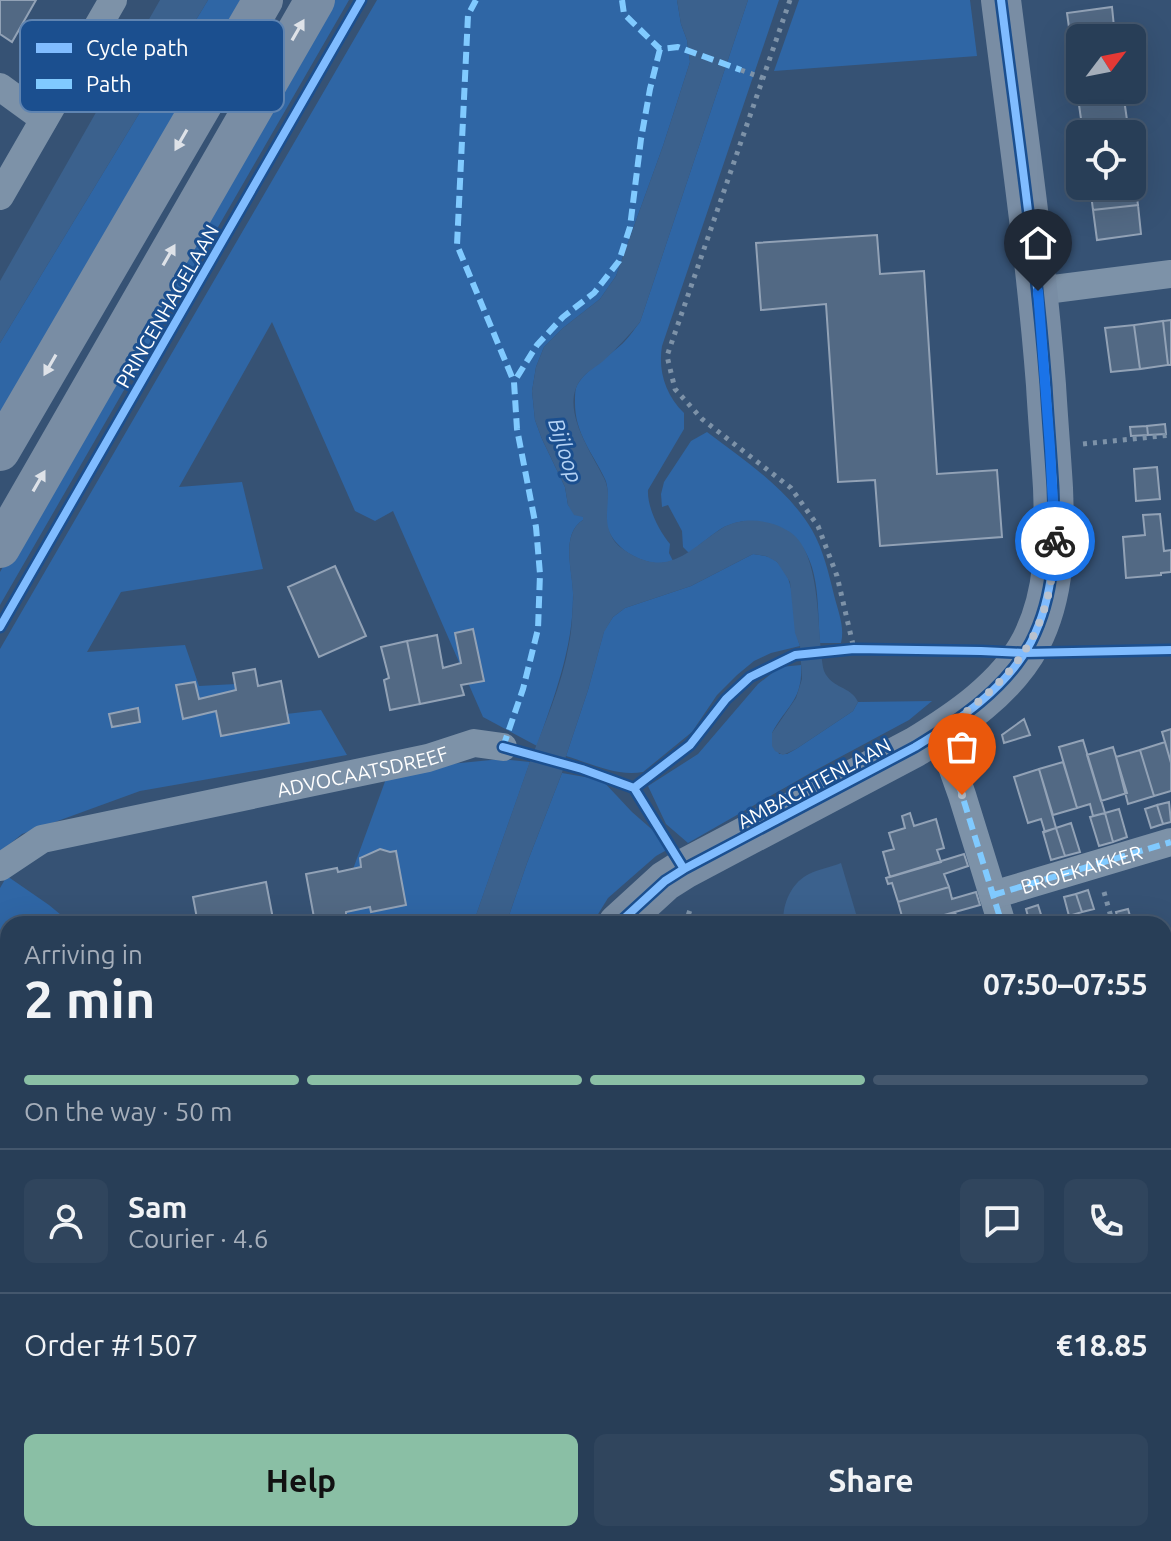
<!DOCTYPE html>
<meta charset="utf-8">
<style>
body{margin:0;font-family:Ubuntu,sans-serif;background:#30455d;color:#f1f3f6;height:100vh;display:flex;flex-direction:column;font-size:30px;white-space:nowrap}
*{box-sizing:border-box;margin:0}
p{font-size:26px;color:#a5aeba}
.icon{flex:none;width:44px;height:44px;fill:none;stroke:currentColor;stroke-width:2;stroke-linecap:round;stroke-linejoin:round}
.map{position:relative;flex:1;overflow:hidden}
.panel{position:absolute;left:0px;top:916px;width:1172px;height:626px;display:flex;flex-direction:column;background:#283e57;border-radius:24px 24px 0 0;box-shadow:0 8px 32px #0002,0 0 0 2px #44576d}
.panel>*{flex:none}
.needle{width:52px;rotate:58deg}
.buttons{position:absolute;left:1066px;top:24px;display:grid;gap:16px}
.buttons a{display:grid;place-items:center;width:80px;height:80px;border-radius:12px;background:#283e57;box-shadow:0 8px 32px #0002,0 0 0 2px #44576d;font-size:40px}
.pin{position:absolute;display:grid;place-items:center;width:68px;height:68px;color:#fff;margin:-82px -34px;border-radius:50% 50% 50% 0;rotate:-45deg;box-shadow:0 0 8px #0007}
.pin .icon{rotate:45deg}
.courier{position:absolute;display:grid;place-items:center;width:80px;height:80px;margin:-40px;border:6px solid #1a73e8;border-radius:50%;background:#fff;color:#222;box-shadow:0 2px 10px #0007}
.summary em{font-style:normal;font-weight:600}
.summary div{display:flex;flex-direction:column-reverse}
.summary{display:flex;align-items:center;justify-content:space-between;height:136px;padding:0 24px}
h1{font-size:52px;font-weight:600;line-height:60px}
.bar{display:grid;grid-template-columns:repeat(4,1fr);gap:12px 8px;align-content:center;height:96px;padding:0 24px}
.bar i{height:10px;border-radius:6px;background:#44576d}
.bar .selected{background:#8abfa5}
.bar p{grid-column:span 4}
.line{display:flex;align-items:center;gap:20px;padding:0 24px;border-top:2px solid #44576d}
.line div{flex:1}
.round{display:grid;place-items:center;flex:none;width:84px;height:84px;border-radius:12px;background:#30455d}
.cta{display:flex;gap:16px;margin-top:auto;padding:16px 24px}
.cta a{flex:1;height:92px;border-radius:12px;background:#8abfa5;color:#111;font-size:32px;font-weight:600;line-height:92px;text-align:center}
.cta a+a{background:#30455d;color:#f1f3f6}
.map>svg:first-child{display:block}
</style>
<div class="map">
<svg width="1171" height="1541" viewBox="0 0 1171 1541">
<rect width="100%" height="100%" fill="#365274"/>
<!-- green -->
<path fill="#2f66a5" d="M 208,0 L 248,0 L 0,423 L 0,343 Z
M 329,0 L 349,0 L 0,605 L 0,572 Z
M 377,0 L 677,0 L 681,24 L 687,40 L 690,62 L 663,146 L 616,276 L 600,299 L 563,328 L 544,347 L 536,367 L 532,391 L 535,420 L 542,439 L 565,487 L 568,505 L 583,517 L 583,520 C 559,535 574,574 573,596 C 573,649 554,697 537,746 L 483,717 L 393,511 L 375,521 L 355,511 L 272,322 L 179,487 L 242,482 L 263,569 L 121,592 L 87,652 L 185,645 L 199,686 L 254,683 L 260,717 L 321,710 L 347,755 L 140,791 L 22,834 L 0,852 L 0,649 Z
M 748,0 L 779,0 L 662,346 C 658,370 665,395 684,413 L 684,429 L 648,490 C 647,507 659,531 670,544 L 669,553 L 673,561 C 667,562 660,564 655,563 C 633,560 610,544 606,522 C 604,507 611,493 605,479 C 592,452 574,433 575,400 C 575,397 575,391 576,388 C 582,371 612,355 625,341 C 630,336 635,328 640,322 Z
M 799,0 L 970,0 L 977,56 L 774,71 Z
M 707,432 C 744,460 788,489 812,530 C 823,549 829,574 834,595 C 838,611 845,627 841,643 L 820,643 C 818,621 819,597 814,575 C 812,565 806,549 798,542 C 778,523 750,514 724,527 C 712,534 700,545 689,553 L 683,547 L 682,531 L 668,505 L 662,507 L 661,494 L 664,482 L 691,441 Z
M 753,554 C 761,555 771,556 777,562 C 798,578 791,622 800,646 L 771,653 L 754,661 L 737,675 L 717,695 L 692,732 L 643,772 C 617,777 590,763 566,756 L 588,690 L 604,631 L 613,617 L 625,608 L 691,586 Z
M 801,665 C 803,700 787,705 772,733 L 779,754 L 787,754 L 796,749 L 853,711 L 858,702 L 932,701 L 909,720 L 814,771 L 688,843 L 666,824 L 648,786 L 698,754 L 758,684 L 780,667 Z
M 501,759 L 530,762 L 473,924 L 333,924 L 387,776 L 440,765 Z
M 562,773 L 602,780 L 632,812 L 672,847 L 656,856 L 608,898 L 592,924 L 506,924 L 527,863 Z
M 7,876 L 49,905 L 72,924 L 8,924 L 8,1053 L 0,1056 L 0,888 Z
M 8,1178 L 8,1292 L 0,1288 L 0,1179 Z
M 0,1392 L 8,1396 L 8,1534 L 97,1534 L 93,1541 L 0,1541 Z
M 1171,1498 L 1171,1541 L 1134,1541 L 1126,1534 L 1164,1534 L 1164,1500 Z
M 198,1534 L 262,1534 L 259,1541 L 195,1541 Z
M 300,1534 L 369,1534 L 367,1541 L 298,1541 Z"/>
<!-- water -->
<path fill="#3b618d" d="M 160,0 L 208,0 L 0,343 L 0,281 Z
M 677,0 L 748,0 L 640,322 C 628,337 616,349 602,362 C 596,367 588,371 583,377 C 557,405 591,452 604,478 C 615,500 598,517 615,542 C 620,548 627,552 634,556 C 672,575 691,548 721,529 C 741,516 771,519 790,532 C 823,554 816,635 824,671 C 832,689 851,686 858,702 L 853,711 L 796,749 L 783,755 L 775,751 L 772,746 L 772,733 L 796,698 L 802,679 L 800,646 L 795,633 L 790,582 L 777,562 L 766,556 L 753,554 L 691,586 L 625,608 L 613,617 L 604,632 L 588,690 L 566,756 L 562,773 L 527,863 L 506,924 L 473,924 C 491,872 510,819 528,767 C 543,727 562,686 569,644 C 572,630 572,616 573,601 C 575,578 558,536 583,520 L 583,517 L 574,515 L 568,505 L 565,487 L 542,439 L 535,420 L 532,391 L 536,367 L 544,347 L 563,328 L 600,299 L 616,276 L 663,146 L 690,62 L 687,40 L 681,24 Z
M 841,863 L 859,924 L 784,924 C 781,905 792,882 809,874 C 819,869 831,867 841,863 Z
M 8,1053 L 8,1178 L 0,1179 L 0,1056 Z
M 1045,1534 L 1126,1534 L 1134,1541 L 1046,1541 Z"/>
<!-- building -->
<path fill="#526984" stroke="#92a2b6" stroke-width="2" d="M 0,0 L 36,0 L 12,42 L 0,34 Z
M 1112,7 L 1115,37 L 1080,38 L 1080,41 L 1071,42 L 1067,13 Z
M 1080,41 L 1080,70 L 1074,70 L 1071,42 Z
M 1074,70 L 1080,70 L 1080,90 L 1122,90 L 1123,92 L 1078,98 Z
M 1123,92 L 1127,120 L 1082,126 L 1078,98 Z
M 1127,120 L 1128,134 L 1083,134 L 1082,126 Z
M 1132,177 L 1134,177 L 1138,205 L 1093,210 L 1090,186 L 1132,186 Z
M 1138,205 L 1141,234 L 1097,240 L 1093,210 Z
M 877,235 L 880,274 L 924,271 L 937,474 L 997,470 L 1002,537 L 880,546 L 875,480 L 838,482 L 826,304 L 761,310 L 756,243 Z
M 1171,320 L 1171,365 L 1168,365 L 1163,321 Z
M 1163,321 L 1168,365 L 1140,369 L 1134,325 Z
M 1134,325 L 1140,369 L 1111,372 L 1105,328 Z
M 1165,424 L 1166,434 L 1148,435 L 1147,426 Z
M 1147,426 L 1148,435 L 1131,436 L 1130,427 Z
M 1157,467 L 1160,499 L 1136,501 L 1134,469 Z
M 1160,514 L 1164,551 L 1171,550 L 1171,572 L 1161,573 L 1161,575 L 1126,578 L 1123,537 L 1145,535 L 1143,515 Z
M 335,566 L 366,636 L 319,657 L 288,587 Z
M 473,629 L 484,681 L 461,685 L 464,695 L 420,704 L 407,641 L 437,635 L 443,668 L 461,663 L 455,633 Z
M 407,641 L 420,704 L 390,710 L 384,680 L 389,678 L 381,647 Z
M 255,669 L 258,686 L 281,681 L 289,723 L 221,736 L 216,711 L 183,719 L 176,685 L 195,682 L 199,699 L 236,690 L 233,673 Z
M 138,708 L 140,722 L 112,727 L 109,714 Z
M 1024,719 L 1030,735 L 1004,743 L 1002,735 Z
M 1171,729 L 1171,763 L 1162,732 Z
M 1083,740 L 1105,813 L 1093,816 L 1090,804 L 1077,808 L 1059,747 Z
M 1165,742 L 1171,763 L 1171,791 L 1154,796 L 1140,750 Z
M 1113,747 L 1127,793 L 1101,801 L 1087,755 Z
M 1140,750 L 1154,796 L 1128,804 L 1116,757 Z
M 1063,762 L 1077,808 L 1053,815 L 1039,769 Z
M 1039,769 L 1056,828 L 1045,832 L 1041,819 L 1028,823 L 1014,777 Z
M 1169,802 L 1171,822 L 1163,824 L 1157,805 Z
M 1157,805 L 1163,824 L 1151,828 L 1145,809 Z
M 1119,809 L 1127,837 L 1113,842 L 1105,813 Z
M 910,813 L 914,826 L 936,819 L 944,848 L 937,850 L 941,862 L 890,877 L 883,852 L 894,849 L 889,833 L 905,828 L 902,816 Z
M 1105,813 L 1113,842 L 1099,846 L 1090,817 Z
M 1071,823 L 1080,852 L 1065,856 L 1056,828 Z
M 1056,828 L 1065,856 L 1051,860 L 1043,832 Z
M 380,849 L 390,852 L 396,851 L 406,905 L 371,912 L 370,907 L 346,912 L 346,917 L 315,923 L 306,874 L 337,868 L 338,872 L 361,867 L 360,858 Z
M 964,854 L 968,866 L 944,874 L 949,887 L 898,902 L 892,883 L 888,884 L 886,878 Z
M 266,882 L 274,924 L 198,924 L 193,897 Z
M 949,887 L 952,899 L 976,892 L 980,905 L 912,924 L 900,924 L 899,921 L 903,920 L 898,902 Z
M 1088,890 L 1094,909 L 1082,912 L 1076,894 Z
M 1076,894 L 1082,912 L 1069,916 L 1064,897 Z
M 1038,905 L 1044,924 L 1030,924 L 1026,909 Z
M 1128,909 L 1132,923 L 1119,924 L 1116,912 Z
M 955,912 L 959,924 L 912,924 Z
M 1109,915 L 1112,924 L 1085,924 L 1084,923 Z
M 1171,1049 L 1171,1108 L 1165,1110 L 1164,1051 Z
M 1171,1145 L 1171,1174 L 1164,1176 L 1164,1147 Z
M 1171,1174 L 1171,1200 L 1165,1201 L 1164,1176 Z
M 1171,1415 L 1171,1429 L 1164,1431 L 1164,1417 Z
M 1171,1429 L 1171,1455 L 1164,1457 L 1164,1431 Z
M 1171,1455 L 1171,1497 L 1164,1499 L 1164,1457 Z
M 495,1534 L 535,1534 L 532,1541 L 493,1541 Z
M 771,1534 L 806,1534 L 808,1541 L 761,1541 L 760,1538 Z
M 918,1534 L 940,1534 L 942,1541 L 895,1541 Z"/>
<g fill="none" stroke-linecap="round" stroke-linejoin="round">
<!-- path -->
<path stroke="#7d92a8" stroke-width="5" stroke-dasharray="4 6" stroke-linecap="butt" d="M 790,0 L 667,356 L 675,389 L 702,419 L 791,488 L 818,526 L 837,576 L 854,649
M 741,70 L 763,78
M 1083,444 L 1171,435
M 1104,892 L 1113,924
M 685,924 L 690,910
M 1018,1534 L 1020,1541
M 473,1541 L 476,1534"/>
<!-- lane -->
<path stroke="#7d92a8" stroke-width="14" d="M 153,1541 L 156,1534"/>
<!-- street -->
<g stroke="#7d92a8" stroke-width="28">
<path d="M 0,87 L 44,119"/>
<path d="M 0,196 L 113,0"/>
<path d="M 1038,291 L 1171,274"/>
<path d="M 940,733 L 962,795 L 1002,924"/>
<path id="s1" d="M 0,867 L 42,839 L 428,758 L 474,743 L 503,747"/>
<path id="s2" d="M 993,895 L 1171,842"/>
<path d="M 1164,1125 L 1171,1123"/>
<path d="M 1164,1341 L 1171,1352"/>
<path d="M 854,1534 L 856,1541"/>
</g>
<!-- secondary -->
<path stroke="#798da4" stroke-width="40" d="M 0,451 L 263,0
M 0,548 L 315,0
M 618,924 L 665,881 L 684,869 L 915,747 C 958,721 1007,688 1031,642 C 1056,593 1055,542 1053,488 C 1051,454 1048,420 1046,385 C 1036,256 1017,128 1001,0
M 394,1541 L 396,1534"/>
<!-- quiet -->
<path stroke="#80caff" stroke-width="6" stroke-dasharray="12 6" stroke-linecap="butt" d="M 476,0 L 468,15 L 457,245 L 514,382
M 622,0 L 624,14 L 660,49 L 678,47 L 741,70
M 940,733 L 962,795 L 1002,924
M 503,747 L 523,689 L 538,629 L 540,574 L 536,527 L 517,429 L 514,382 L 537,345 L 563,317 L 594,293 L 619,261 L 630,227 L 641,139 L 650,89 L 660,49
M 993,895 L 1171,842
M 1164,1125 L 1171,1123
M 1164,1341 L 1171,1352
M 854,1534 L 856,1541"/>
<!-- cycleway casing -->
<g stroke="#1b4f8f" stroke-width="13">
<path id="cycleway" d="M 0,627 L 361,0
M 503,747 L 582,769 L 634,788 L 684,869
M 634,788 L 690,745 L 726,699 L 750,677 L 795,655 L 854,649 L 981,651 L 1024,653 L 1171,650
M 618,924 L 665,881 L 684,869 L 915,747 C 958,721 1007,688 1031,642 C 1056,593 1055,542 1053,488 C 1051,454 1048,420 1046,385 C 1036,256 1017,128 1001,0"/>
</g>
<!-- cycleway -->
<use href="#cycleway" stroke="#80bcff" stroke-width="8"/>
</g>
<!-- one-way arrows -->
<defs><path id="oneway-solid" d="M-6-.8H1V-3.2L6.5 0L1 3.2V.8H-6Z" transform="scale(2)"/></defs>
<g fill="#dee2e8">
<use href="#oneway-solid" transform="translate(298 30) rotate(-60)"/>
<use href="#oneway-solid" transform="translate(181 140) rotate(120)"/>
<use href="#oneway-solid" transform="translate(169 255) rotate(-60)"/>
<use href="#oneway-solid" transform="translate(50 365) rotate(120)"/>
<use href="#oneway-solid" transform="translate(39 481) rotate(-60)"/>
</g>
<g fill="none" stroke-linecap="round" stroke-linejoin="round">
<!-- done -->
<path stroke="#b9c2ce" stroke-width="8" stroke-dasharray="0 14.4" d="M 962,795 L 940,733 C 1013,676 1051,640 1055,541"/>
<!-- route -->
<path stroke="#1a73e8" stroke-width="10" d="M 1038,291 L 1050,448 L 1055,541"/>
</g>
<g text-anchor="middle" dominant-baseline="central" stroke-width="6" stroke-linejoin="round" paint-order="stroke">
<!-- street labels -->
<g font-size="20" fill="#fff" stroke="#1b4f8f">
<text transform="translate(167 306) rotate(-60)">PRINCENHAGELAAN</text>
<text stroke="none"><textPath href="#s1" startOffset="378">ADVOCAATSDREEF</textPath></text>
<text transform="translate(814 783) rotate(-28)">AMBACHTENLAAN</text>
<text stroke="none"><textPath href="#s2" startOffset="92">BROEKAKKER</textPath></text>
</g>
<!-- water labels -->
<g font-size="22" font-style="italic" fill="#b5d3f5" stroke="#1b4f8f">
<text transform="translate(566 450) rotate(72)">Bijloop</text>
</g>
</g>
<!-- legend -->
<rect x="20" y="20" width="264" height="92" rx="12" fill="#1b4f8f" stroke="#5f84b1" stroke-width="2"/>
<rect x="36" y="43" width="36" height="10" fill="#80bcff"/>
<rect x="36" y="79" width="36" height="10" fill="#80caff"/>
<g font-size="22" fill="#fff">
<text x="86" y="56">Cycle path</text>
<text x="86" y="92">Path</text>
</g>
</svg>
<div class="buttons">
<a><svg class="needle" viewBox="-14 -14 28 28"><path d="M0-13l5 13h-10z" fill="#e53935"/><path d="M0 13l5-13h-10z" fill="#a5aeba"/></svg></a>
<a><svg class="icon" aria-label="locate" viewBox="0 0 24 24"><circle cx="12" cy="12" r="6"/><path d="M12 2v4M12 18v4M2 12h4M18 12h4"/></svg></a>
</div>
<div class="pin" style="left:962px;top:795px;background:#ea580c"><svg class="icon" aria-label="bag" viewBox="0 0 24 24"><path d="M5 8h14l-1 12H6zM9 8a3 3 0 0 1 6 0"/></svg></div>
<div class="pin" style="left:1038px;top:291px;background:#1f2937"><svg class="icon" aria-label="home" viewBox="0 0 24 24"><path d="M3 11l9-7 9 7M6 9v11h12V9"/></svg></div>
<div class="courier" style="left:1055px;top:541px"><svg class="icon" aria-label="bike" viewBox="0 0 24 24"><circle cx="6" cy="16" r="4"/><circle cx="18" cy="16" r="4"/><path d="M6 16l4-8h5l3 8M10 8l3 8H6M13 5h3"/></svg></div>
<section class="panel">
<div class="summary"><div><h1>2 min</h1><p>Arriving in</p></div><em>07:50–07:55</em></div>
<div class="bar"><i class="selected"></i><i class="selected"></i><i class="selected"></i><i></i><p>On the way · 50 m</p></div>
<div class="line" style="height:144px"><a class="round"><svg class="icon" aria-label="person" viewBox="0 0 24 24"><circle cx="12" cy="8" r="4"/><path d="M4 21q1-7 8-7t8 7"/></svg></a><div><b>Sam</b><p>Courier · 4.6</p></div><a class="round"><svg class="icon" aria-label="chat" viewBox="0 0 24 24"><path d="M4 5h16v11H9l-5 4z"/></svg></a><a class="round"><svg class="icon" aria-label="phone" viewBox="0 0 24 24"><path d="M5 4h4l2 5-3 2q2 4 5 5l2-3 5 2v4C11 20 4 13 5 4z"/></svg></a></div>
<div class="line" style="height:104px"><div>Order #1507</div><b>€18.85</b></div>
<div class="cta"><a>Help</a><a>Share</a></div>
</section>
</div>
